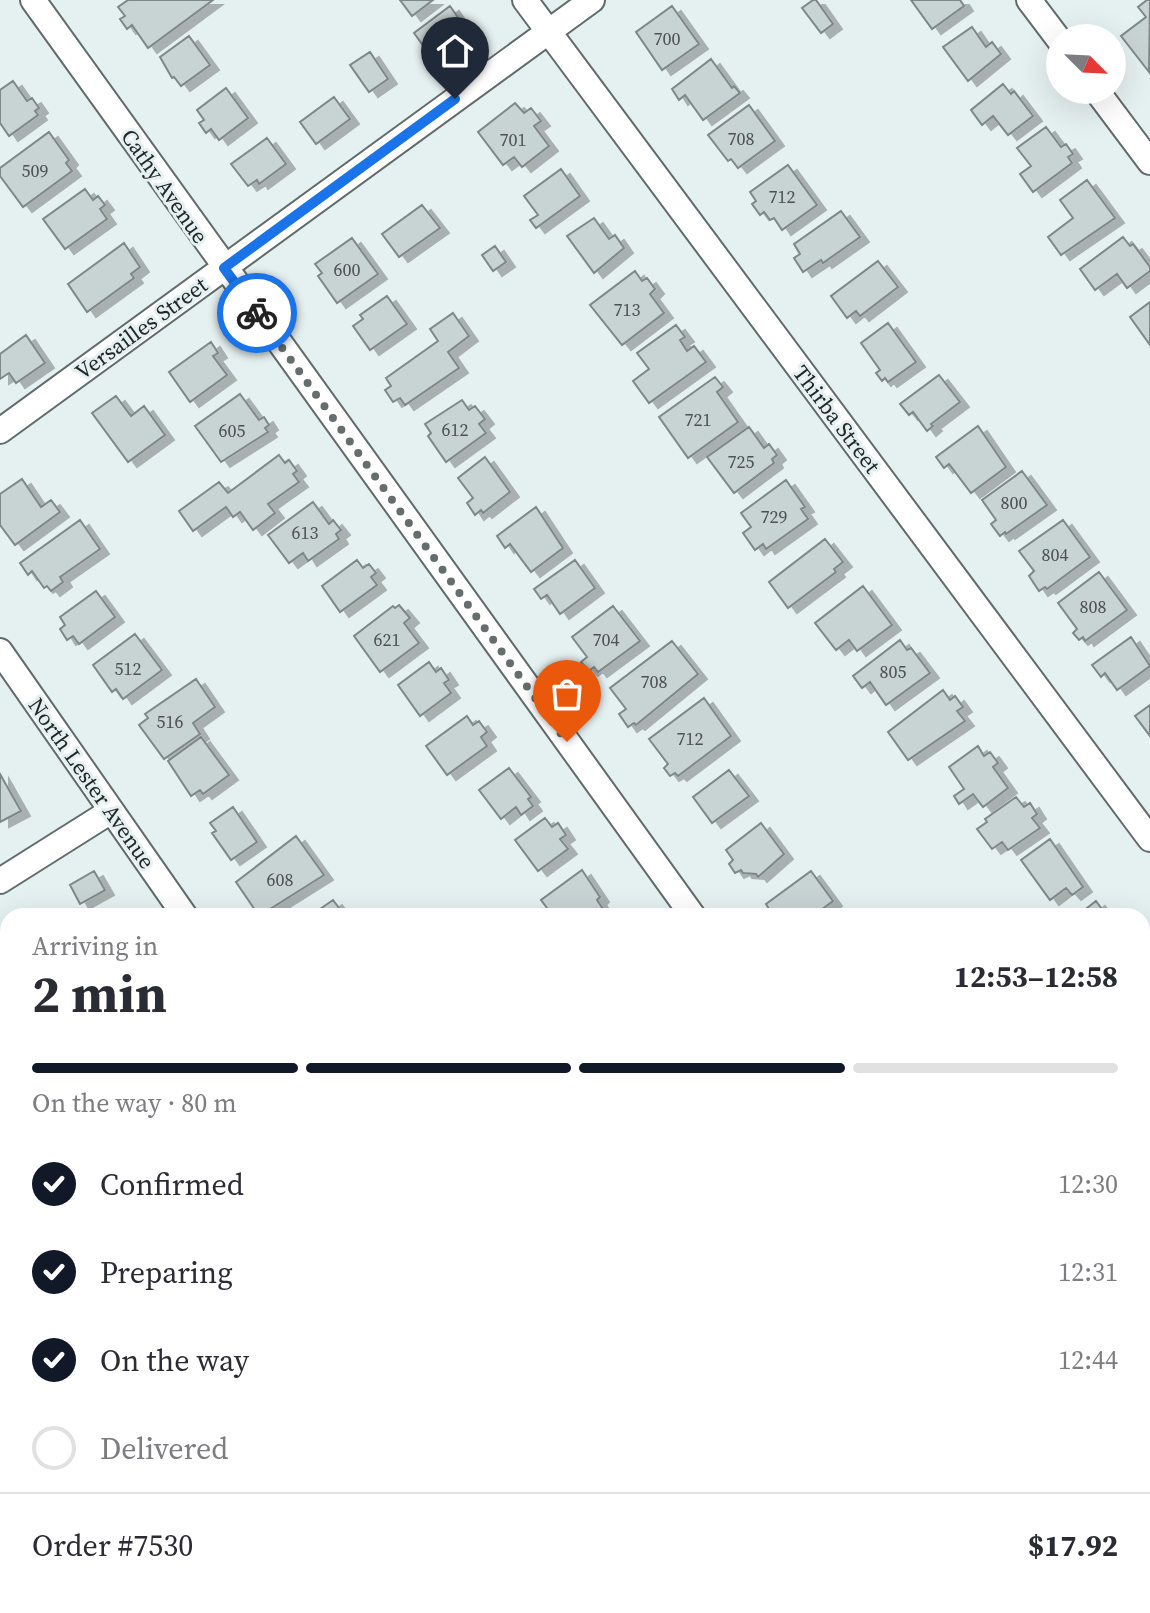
<!DOCTYPE html>
<meta charset="utf-8">
<style>
body{margin:0;font-family:"Source Serif 4",serif;background:#f7f7f7;color:#2b2b33;height:100vh;display:flex;flex-direction:column;font-size:30px;white-space:nowrap}
*{box-sizing:border-box;margin:0}
p{font-size:26px;color:#7c7c81}
.icon{flex:none;width:44px;height:44px;fill:none;stroke:currentColor;stroke-width:2;stroke-linecap:round;stroke-linejoin:round}
.map{position:relative;flex:1;overflow:hidden}
.drawer{position:absolute;left:0px;top:908px;width:1150px;height:706px;display:flex;flex-direction:column;background:#fff;border-radius:24px 24px 0 0;box-shadow:0 8px 32px #0002}
.drawer>*{flex:none}
.needle{width:52px;rotate:114deg}
.buttons{position:absolute;left:1046px;top:24px;display:grid;gap:16px}
.buttons a{display:grid;place-items:center;width:80px;height:80px;border-radius:50%;background:#fff;box-shadow:0 8px 32px #0002;font-size:40px}
.pin{position:absolute;display:grid;place-items:center;width:68px;height:68px;color:#fff;margin:-82px -34px;border-radius:50% 50% 50% 0;rotate:-45deg;box-shadow:0 0 8px #0007}
.pin .icon{rotate:45deg}
.courier{position:absolute;display:grid;place-items:center;width:80px;height:80px;margin:-40px;border:6px solid #1a73e8;border-radius:50%;background:#fff;color:#222;box-shadow:0 2px 10px #0007}
.headline em{font-style:normal;font-weight:700}
.headline div{display:flex;flex-direction:column-reverse}
.headline{display:flex;align-items:center;justify-content:space-between;height:136px;padding:0 32px}
h1{font-size:52px;font-weight:700;line-height:60px}
.bar{display:grid;grid-template-columns:repeat(4,1fr);gap:12px 8px;align-content:center;height:96px;padding:0 32px}
.bar i{height:10px;border-radius:6px;background:#e1e1e2}
.bar .active{background:#111827}
.bar p{grid-column:span 4}
.line{display:flex;align-items:center;gap:20px;padding:0 32px;border-top:2px solid #e1e1e2}
.line div{flex:1}
ol{padding:0 32px;list-style:none}
li{display:flex;align-items:center;gap:24px;height:88px}
li p{margin-inline-start:auto}
li .icon{padding:8px;border-radius:50%;background:#111827;color:#fff;stroke-width:4}
li:last-child{color:#7c7c81}
li i{width:44px;height:44px;border:4px solid #e1e1e2;border-radius:50%}
.map>svg:first-child{display:block}
</style>
<div class="map">
<svg width="1150" height="1613" viewBox="0 0 1150 1613">
<defs>
<filter id="shadow"><feDropShadow dx="9" dy="5" stdDeviation="0" flood-color="#0004"/></filter>
</defs>
<rect width="100%" height="100%" fill="#e5f1f0"/>
<!-- building -->
<path fill="#c8d4d3" stroke="#7d8887" stroke-width="2" filter="url(#shadow)" d="M 128,0 L 213,0 L 148,48 L 132,25 L 127,29 L 120,19 L 125,16 L 118,7 Z
M 400,0 L 433,0 L 412,16 Z
M 813,0 L 816,0 L 833,24 L 821,33 L 802,8 Z
M 911,0 L 960,0 L 964,6 L 932,29 Z
M 1147,0 L 1150,0 L 1149,72 L 1121,36 L 1146,17 L 1138,7 Z
M 450,6 L 466,29 L 457,36 L 459,40 L 433,59 L 414,33 Z
M 672,6 L 699,44 L 662,70 L 636,32 Z
M 972,27 L 986,47 L 992,42 L 1001,54 L 968,81 L 943,47 Z
M 189,36 L 210,65 L 181,86 L 174,77 L 172,78 L 160,57 Z
M 370,52 L 388,79 L 369,92 L 350,65 Z
M 711,59 L 732,88 L 734,86 L 740,93 L 703,120 L 685,95 L 679,100 L 672,89 Z
M 13,81 L 27,101 L 32,98 L 39,108 L 35,111 L 38,115 L 9,136 L 0,123 L 0,90 Z
M 1003,84 L 1011,94 L 1014,91 L 1033,116 L 1008,135 L 993,116 L 982,125 L 971,110 Z
M 226,88 L 248,118 L 219,140 L 211,129 L 206,133 L 199,123 L 204,120 L 197,110 Z
M 334,97 L 350,119 L 316,144 L 300,122 Z
M 515,103 L 524,113 L 531,108 L 541,121 L 534,126 L 549,146 L 522,167 L 514,157 L 503,165 L 478,132 Z
M 749,105 L 775,141 L 738,168 L 731,159 L 728,161 L 708,135 Z
M 1046,127 L 1061,147 L 1066,144 L 1073,154 L 1068,157 L 1072,163 L 1033,192 L 1020,174 L 1031,166 L 1017,148 Z
M 49,132 L 69,160 L 66,163 L 72,171 L 23,207 L 0,176 L 0,168 Z
M 267,138 L 286,164 L 259,184 L 257,180 L 248,186 L 231,164 Z
M 788,165 L 817,205 L 782,230 L 774,218 L 770,220 L 764,212 L 760,215 L 752,204 L 756,201 L 750,192 Z
M 561,169 L 580,196 L 536,228 L 530,220 L 538,215 L 524,196 Z
M 1087,180 L 1115,218 L 1061,255 L 1048,237 L 1073,218 L 1060,200 Z
M 85,189 L 93,200 L 98,196 L 105,205 L 100,209 L 107,219 L 65,249 L 43,219 Z
M 422,205 L 440,228 L 399,257 L 382,234 Z
M 841,211 L 860,237 L 823,263 L 821,260 L 803,272 L 794,258 L 800,254 L 794,244 Z
M 594,218 L 609,239 L 615,235 L 624,248 L 594,273 L 567,236 Z
M 1123,237 L 1130,246 L 1133,244 L 1150,267 L 1150,271 L 1127,288 L 1117,274 L 1095,290 L 1080,269 Z
M 352,238 L 378,274 L 337,303 L 318,276 L 322,273 L 315,264 Z
M 124,243 L 140,267 L 131,274 L 134,278 L 87,312 L 68,284 Z
M 495,246 L 506,262 L 493,271 L 482,255 Z
M 878,261 L 898,287 L 860,316 L 856,311 L 847,318 L 831,296 Z
M 635,271 L 642,281 L 647,278 L 655,289 L 650,294 L 664,313 L 622,345 L 590,305 Z
M 387,296 L 407,324 L 370,350 L 353,326 L 363,319 L 360,315 Z
M 1150,302 L 1150,345 L 1130,317 Z
M 453,313 L 469,336 L 448,352 L 459,368 L 405,405 L 400,398 L 393,402 L 385,390 L 391,386 L 386,378 L 438,341 L 430,329 Z
M 888,323 L 916,362 L 888,382 L 885,378 L 882,381 L 876,373 L 880,370 L 861,343 Z
M 676,325 L 685,337 L 680,340 L 687,351 L 694,346 L 706,362 L 649,403 L 633,381 L 649,369 L 637,353 Z
M 26,335 L 45,363 L 16,383 L 9,373 L 0,379 L 0,354 Z
M 211,342 L 218,353 L 213,356 L 227,375 L 190,402 L 169,372 Z
M 939,375 L 960,402 L 931,424 L 933,426 L 927,431 L 913,412 L 909,415 L 900,404 Z
M 715,377 L 723,387 L 717,392 L 738,422 L 688,458 L 659,417 Z
M 240,394 L 259,420 L 264,417 L 269,425 L 265,428 L 268,432 L 221,462 L 195,426 Z
M 116,396 L 131,416 L 144,406 L 165,435 L 128,462 L 92,413 Z
M 462,400 L 469,410 L 475,406 L 485,419 L 479,424 L 486,433 L 446,462 L 428,436 L 431,433 L 425,424 Z
M 978,426 L 1006,467 L 971,493 L 949,464 L 944,468 L 936,457 Z
M 749,427 L 764,448 L 769,444 L 777,455 L 772,459 L 774,463 L 734,493 L 707,457 Z
M 279,455 L 285,463 L 289,460 L 297,471 L 293,474 L 299,482 L 268,504 L 275,513 L 253,530 L 240,512 L 233,517 L 226,507 L 193,531 L 179,511 L 219,482 L 228,493 Z
M 485,457 L 510,492 L 483,513 L 481,510 L 475,515 L 467,503 L 473,498 L 458,478 Z
M 1022,471 L 1047,505 L 1006,534 L 1005,532 L 1000,536 L 991,524 L 996,520 L 982,500 Z
M 22,479 L 41,507 L 51,500 L 60,512 L 15,545 L 0,525 L 0,494 Z
M 786,480 L 805,507 L 801,509 L 808,519 L 766,549 L 763,544 L 755,550 L 743,533 L 751,527 L 741,513 Z
M 313,502 L 329,524 L 333,520 L 341,530 L 336,534 L 339,539 L 308,561 L 303,553 L 289,563 L 268,535 Z
M 536,507 L 563,548 L 531,572 L 510,544 L 505,548 L 497,536 Z
M 80,520 L 100,549 L 60,577 L 63,582 L 51,591 L 47,586 L 44,588 L 32,571 L 28,575 L 20,563 Z
M 1063,520 L 1090,557 L 1047,589 L 1045,587 L 1039,591 L 1029,576 L 1034,571 L 1019,551 Z
M 825,539 L 843,562 L 834,569 L 836,572 L 788,608 L 769,582 Z
M 357,560 L 363,568 L 369,564 L 376,573 L 371,577 L 377,585 L 340,612 L 322,586 Z
M 575,560 L 595,588 L 560,614 L 547,595 L 541,599 L 534,589 Z
M 1099,572 L 1127,610 L 1085,641 L 1083,637 L 1079,640 L 1073,633 L 1077,629 L 1058,603 Z
M 863,586 L 892,625 L 857,651 L 849,640 L 836,650 L 815,623 Z
M 96,591 L 115,617 L 79,644 L 73,636 L 67,640 L 60,629 L 65,625 L 60,617 Z
M 399,605 L 410,618 L 404,623 L 419,643 L 380,672 L 354,636 L 393,606 L 395,608 Z
M 613,606 L 640,641 L 598,672 L 594,667 L 589,671 L 581,662 L 587,657 L 572,637 Z
M 135,634 L 162,670 L 123,699 L 116,689 L 112,692 L 93,665 Z
M 1131,637 L 1150,666 L 1117,690 L 1105,673 L 1101,677 L 1092,665 Z
M 900,640 L 907,650 L 911,648 L 930,673 L 886,705 L 870,682 L 862,688 L 853,676 Z
M 672,641 L 698,674 L 636,725 L 634,723 L 628,727 L 619,714 L 626,709 L 610,688 Z
M 429,662 L 436,672 L 441,668 L 449,680 L 444,683 L 451,693 L 420,716 L 398,685 Z
M 196,679 L 215,707 L 193,723 L 200,734 L 164,759 L 139,725 L 148,718 L 145,714 Z
M 943,690 L 950,700 L 955,696 L 963,707 L 957,711 L 965,721 L 908,760 L 888,732 Z
M 704,698 L 731,736 L 678,776 L 675,773 L 670,776 L 664,768 L 668,764 L 649,739 Z
M 1150,705 L 1150,736 L 1135,716 Z
M 467,716 L 473,725 L 479,721 L 487,732 L 481,737 L 487,746 L 447,775 L 426,746 Z
M 201,737 L 229,775 L 203,794 L 200,790 L 191,796 L 168,761 Z
M 978,746 L 984,756 L 990,752 L 998,763 L 993,767 L 1008,788 L 983,807 L 973,794 L 959,804 L 954,796 L 964,789 L 949,767 Z
M 509,768 L 531,797 L 528,799 L 533,806 L 521,815 L 516,807 L 501,819 L 479,790 Z
M 729,770 L 749,796 L 712,823 L 693,797 Z
M 0,774 L 21,811 L 0,822 Z
M 1016,797 L 1024,807 L 1030,803 L 1037,814 L 1032,818 L 1040,828 L 1008,850 L 1002,842 L 992,849 L 977,829 L 987,822 L 985,819 Z
M 233,807 L 257,842 L 231,860 L 212,833 L 216,831 L 210,823 Z
M 545,818 L 552,827 L 558,823 L 566,835 L 560,839 L 568,849 L 538,871 L 515,840 Z
M 761,823 L 784,854 L 758,877 L 756,874 L 743,873 L 741,870 L 735,873 L 729,864 L 733,860 L 726,850 Z
M 296,836 L 324,875 L 259,916 L 236,882 Z
M 1050,839 L 1083,887 L 1072,895 L 1066,888 L 1050,900 L 1021,860 Z
M 582,870 L 600,897 L 597,900 L 603,909 L 593,916 L 553,916 L 541,900 Z
M 94,871 L 105,890 L 80,904 L 70,885 Z
M 811,871 L 833,901 L 813,916 L 769,916 L 772,914 L 766,904 Z
M 333,900 L 345,916 L 308,916 L 320,909 Z
M 1096,901 L 1107,916 L 1077,916 Z
M 1142,942 L 1150,952 L 1150,1014 L 1145,1018 L 1142,1014 Z
M 8,1001 L 8,1062 L 0,1067 L 0,1006 Z
M 1142,1265 L 1145,1269 L 1150,1266 L 1150,1310 L 1145,1313 L 1142,1308 Z
M 1144,1314 L 1150,1324 L 1142,1330 L 1142,1315 Z
M 0,1326 L 8,1340 L 8,1381 L 0,1386 Z
M 0,1397 L 2,1401 L 8,1398 L 8,1427 L 0,1432 Z
M 109,1606 L 158,1606 L 162,1613 L 111,1613 L 107,1607 Z
M 301,1606 L 327,1606 L 315,1613 L 309,1613 L 306,1607 L 303,1609 Z
M 339,1606 L 348,1606 L 352,1613 L 326,1613 Z
M 450,1606 L 495,1606 L 499,1613 L 438,1613 Z
M 534,1606 L 584,1606 L 572,1613 L 538,1613 Z
M 825,1606 L 850,1606 L 854,1613 L 815,1613 Z
M 880,1606 L 919,1606 L 909,1613 L 884,1613 Z"/>
<g fill="none" stroke-linecap="round" stroke-linejoin="round">
<!-- minor casing -->
<g stroke="#606b6a" stroke-width="28">
<path id="minor" d="M 33,0 L 693,916
M 525,0 L 1150,839
M 1029,0 L 1060,41
M 1096,90 L 1150,162
M 0,431 L 592,0
M 0,651 L 185,916
M 0,881 L 111,811
M 1142,1145 L 1150,1135
M 0,1199 L 8,1213
M 230,1606 L 234,1613
M 674,1606 L 679,1613
M 702,1613 L 712,1606"/>
</g>
<!-- secondary casing -->
<g stroke="#606b6a" stroke-width="38">
<path id="secondary" d="M 1142,1537 L 1150,1527
M 1083,1613 L 1088,1606"/>
</g>
<!-- minor -->
<use href="#minor" stroke="#fff" stroke-width="24"/>
<!-- secondary -->
<use href="#secondary" stroke="#ccf6f4" stroke-width="34"/>
</g>
<g fill="none" stroke-linecap="round" stroke-linejoin="round">
<!-- done -->
<path stroke="#666e6d" stroke-width="8" stroke-dasharray="0 14.4" d="M 257,313 L 567,742"/>
<!-- route -->
<path stroke="#1a73e8" stroke-width="10" d="M 257,313 L 224,268 L 455,99"/>
</g>
<g text-anchor="middle" dominant-baseline="central" stroke-width="6" stroke-linejoin="round" paint-order="stroke">
<!-- number labels -->
<g font-size="18" fill="#4c5251">
<text x="667" y="38">700</text>
<text x="741" y="138">708</text>
<text x="513" y="139">701</text>
<text x="35" y="170">509</text>
<text x="782" y="196">712</text>
<text x="347" y="269">600</text>
<text x="627" y="309">713</text>
<text x="698" y="419">721</text>
<text x="455" y="429">612</text>
<text x="232" y="430">605</text>
<text x="741" y="461">725</text>
<text x="1014" y="502">800</text>
<text x="774" y="516">729</text>
<text x="305" y="532">613</text>
<text x="1055" y="554">804</text>
<text x="1093" y="606">808</text>
<text x="387" y="639">621</text>
<text x="606" y="639">704</text>
<text x="128" y="668">512</text>
<text x="893" y="671">805</text>
<text x="654" y="681">708</text>
<text x="170" y="721">516</text>
<text x="690" y="738">712</text>
<text x="280" y="879">608</text>
</g>
<!-- street labels -->
<g font-size="22" fill="#222726" stroke="#e5f1f0">
<text transform="translate(165 186) rotate(55)">Cathy Avenue</text>
<text transform="translate(141 328) rotate(-36)">Versailles Street</text>
<text transform="translate(837 419) rotate(53)">Thirba Street</text>
<text transform="translate(92 783) rotate(55)">North Lester Avenue</text>
</g>
</g>
</svg>
<div class="buttons">
<a><svg class="needle" viewBox="-14 -14 28 28"><path d="M0-13l5 13h-10z" fill="#e53935"/><path d="M0 13l5-13h-10z" fill="#7c7c81"/></svg></a>
</div>
<div class="pin" style="left:567px;top:742px;background:#ea580c"><svg class="icon" aria-label="bag" viewBox="0 0 24 24"><path d="M5 8h14l-1 12H6zM9 8a3 3 0 0 1 6 0"/></svg></div>
<div class="pin" style="left:455px;top:99px;background:#1f2937"><svg class="icon" aria-label="home" viewBox="0 0 24 24"><path d="M3 11l9-7 9 7M6 9v11h12V9"/></svg></div>
<div class="courier" style="left:257px;top:313px"><svg class="icon" aria-label="bike" viewBox="0 0 24 24"><circle cx="6" cy="16" r="4"/><circle cx="18" cy="16" r="4"/><path d="M6 16l4-8h5l3 8M10 8l3 8H6M13 5h3"/></svg></div>
<section class="drawer">
<div class="headline"><div><h1>2 min</h1><p>Arriving in</p></div><em>12:53–12:58</em></div>
<div class="bar"><i class="active"></i><i class="active"></i><i class="active"></i><i></i><p>On the way · 80 m</p></div>
<ol>
<li><svg class="icon" aria-label="check" viewBox="0 0 24 24"><path d="M5 12l5 5 9-10"/></svg>Confirmed<p>12:30</p></li>
<li><svg class="icon" aria-label="check" viewBox="0 0 24 24"><path d="M5 12l5 5 9-10"/></svg>Preparing<p>12:31</p></li>
<li><svg class="icon" aria-label="check" viewBox="0 0 24 24"><path d="M5 12l5 5 9-10"/></svg>On the way<p>12:44</p></li>
<li><i></i>Delivered</li>
</ol>
<div class="line" style="height:104px"><div>Order #7530</div><b>$17.92</b></div>
</section>
</div>
